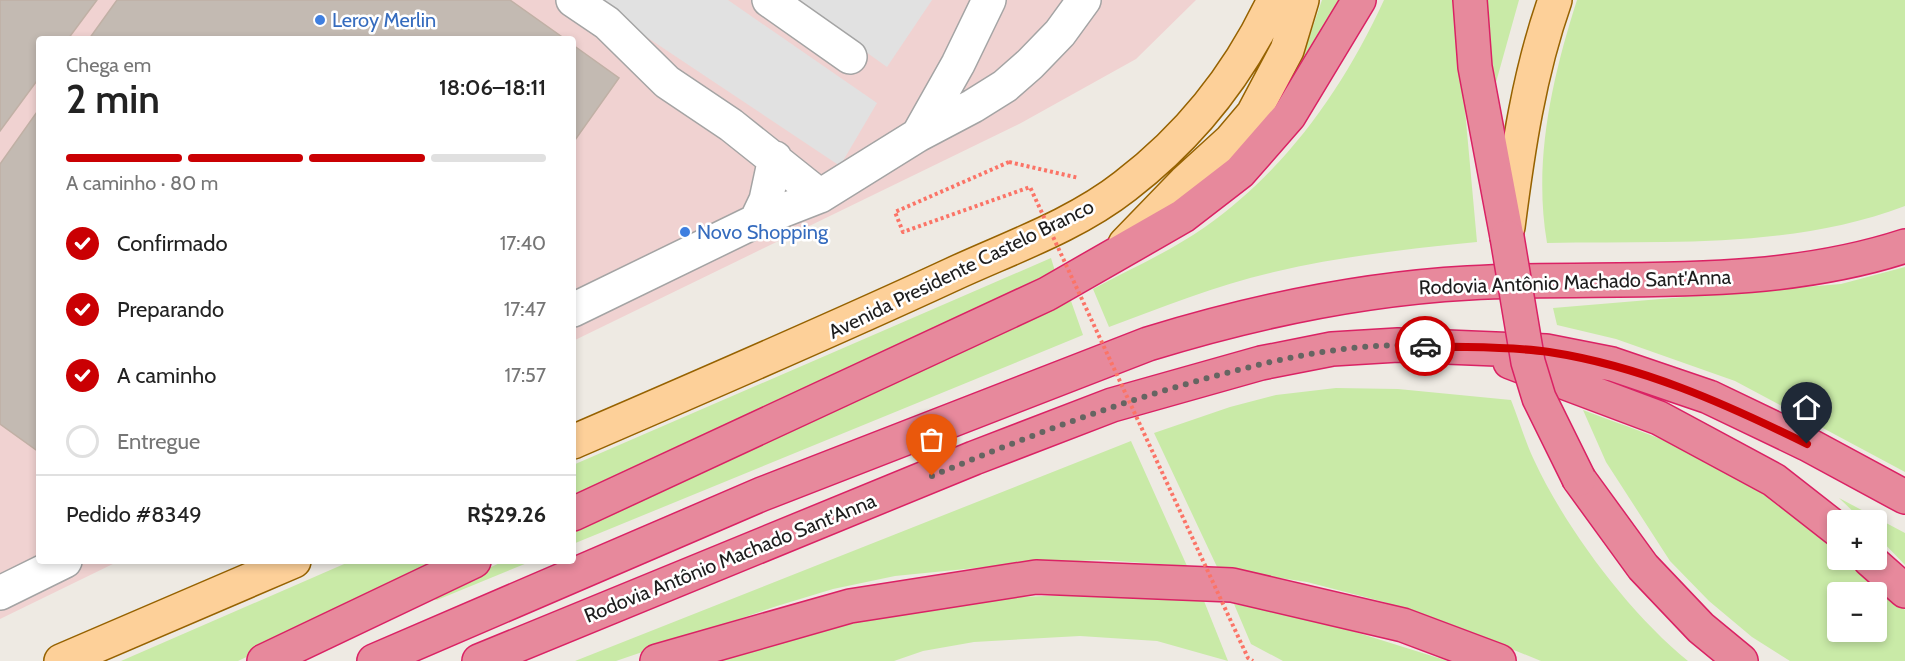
<!DOCTYPE html>
<html lang="pt">
<meta charset="utf-8">
<style>
body{margin:0;font-family:Cabin,sans-serif;background:#f6f6f6;color:#222;height:100vh;display:flex;flex-direction:column;font-size:22px;white-space:nowrap}
*{box-sizing:border-box;margin:0}
p{font-size:20px;color:#767676}
.icon{flex:none;width:33px;height:33px;fill:none;stroke:currentColor;stroke-width:2;stroke-linecap:round;stroke-linejoin:round}
.map{position:relative;flex:1;overflow:hidden}
.sheet{position:absolute;left:36px;top:36px;width:540px;height:528px;display:flex;flex-direction:column;background:#fff;border-radius:6px;box-shadow:0 3px 9px #0003}
.sheet>*{flex:none}
.buttons{position:absolute;left:1827px;top:510px;display:grid;gap:12px}
.buttons a{display:grid;place-items:center;width:60px;height:60px;border-radius:6px;background:#fff;box-shadow:0 3px 9px #0003;font-size:30px}
.pin{position:absolute;display:grid;place-items:center;width:51px;height:51px;color:#fff;margin:-62px -26px;border-radius:50% 50% 50% 0;rotate:-45deg;box-shadow:0 0 6px #0007}
.pin .icon{rotate:45deg}
.courier{position:absolute;display:grid;place-items:center;width:60px;height:60px;margin:-30px;border:4px solid #ca0003;border-radius:50%;background:#fff;color:#222;box-shadow:0 2px 8px #0007}
.overview em{font-style:normal;font-weight:600}
.overview div{display:flex;flex-direction:column-reverse}
.overview{display:flex;align-items:center;justify-content:space-between;height:102px;padding:0 30px}
h1{font-size:39px;font-weight:600;line-height:45px}
.bar{display:grid;grid-template-columns:repeat(4,1fr);gap:9px 6px;align-content:center;height:72px;padding:0 30px}
.bar i{height:8px;border-radius:4px;background:#e0e0e0}
.bar .current{background:#ca0003}
.bar p{grid-column:span 4}
.line{display:flex;align-items:center;gap:15px;padding:0 30px;border-top:2px solid #e0e0e0}
.line div{flex:1}
ol{padding:0 30px;list-style:none}
li{display:flex;align-items:center;gap:18px;height:66px}
li p{margin-inline-start:auto}
li .icon{padding:6px;border-radius:50%;background:#ca0003;color:#fff;stroke-width:4}
li:last-child{color:#767676}
li i{width:33px;height:33px;border:3px solid #e0e0e0;border-radius:50%}
.map>svg:first-child{display:block}
</style>
<div class="map">
<svg width="1905" height="661" viewBox="0 0 1905 661">
<rect width="100%" height="100%" fill="#eeeae3"/>
<!-- commercial -->
<path fill="#f0d2d1" d="M 0,0 L 1196,0 L 1136,59 L 1021,123 L 573,341 L 573,39 L 39,39 L 39,561 L 119,561 L 0,619 Z"/>
<!-- grass -->
<path fill="#c9eaa7" fill-rule="evenodd" d="M 1322,0 L 1342,0 L 1295,79 Z
M 1384,0 L 1455,0 L 1477,242 C 1408,249 1341,256 1274,272 C 1217,285 1163,307 1109,327 L 1093,289 C 1130,269 1171,251 1205,227 C 1286,170 1343,89 1384,0 Z
M 1487,0 L 1519,0 L 1493,93 Z
M 1577,0 L 1905,0 L 1905,206 C 1792,249 1666,241 1547,243 C 1533,162 1552,78 1577,0 Z
M 1051,258 L 1055,271 L 573,501 L 573,465 Z
M 1905,267 L 1905,472 L 1735,381 L 1616,339 L 1557,325 L 1553,308 L 1841,284 Z
M 1071,301 L 1083,335 L 573,544 L 573,529 Z
M 1336,388 L 1398,389 L 1511,400 C 1519,420 1525,441 1534,460 C 1566,529 1629,613 1688,661 L 1541,661 L 1450,624 L 1384,602 L 1307,582 L 1218,569 L 1154,433 L 1230,407 L 1276,395 Z
M 1583,410 C 1622,425 1662,438 1699,455 C 1749,478 1796,512 1837,548 L 1838,560 L 1851,560 L 1905,610 L 1905,661 L 1790,661 L 1752,637 L 1709,601 L 1670,561 L 1606,462 ZM 1838,592 L 1876,592 L 1876,632 L 1838,632 Z
M 1131,441 L 1187,566 L 1103,560 L 1026,563 L 895,576 L 833,589 L 777,606 L 616,661 L 575,661 Z
M 1839,498 L 1905,533 L 1905,565 L 1877,536 L 1876,520 L 1862,520 Z
M 351,561 L 448,561 L 238,661 L 121,661 Z
M 504,561 L 532,561 L 437,600 L 427,597 Z
M 1093,594 L 1152,595 L 1204,601 L 1228,661 L 1157,641 L 1080,636 L 974,642 L 923,651 L 894,661 L 711,661 L 843,621 L 970,599 Z
M 1234,604 L 1317,620 L 1448,661 L 1283,661 L 1251,644 Z"/>
<!-- parking -->
<path fill="#e1e1e1" d="M 591,0 L 728,0 L 877,103 L 840,166 Z
M 793,0 L 932,0 L 887,67 Z"/>
<!-- building -->
<path fill="#c3bab2" stroke="#c0b0a5" stroke-width="1.5" d="M 0,0 L 97,0 L 68,39 L 39,39 L 39,78 L 0,131 Z
M 117,0 L 510,0 L 565,39 L 89,39 Z
M 573,45 L 619,78 L 573,143 Z
M 39,109 L 39,452 L 0,424 L 0,164 Z"/>
<g fill="none" stroke-linecap="round" stroke-linejoin="round">
<!-- minor casing -->
<g stroke="#a4a4a4" stroke-width="36">
<path id="minor" d="M 573,0 L 607,23 L 667,82 L 731,125 L 820,196
M 769,0 L 850,57
M 918,135 L 958,64 L 989,0
M 756,221 L 766,200 L 775,158
M 573,310 L 756,221 L 820,196 L 918,135 L 973,106 L 1005,86 L 1030,64 L 1060,33 L 1084,0
M 0,593 L 65,561"/>
</g>
<!-- major casing -->
<g stroke="#966200" stroke-width="36">
<path id="major" d="M 1508,227 C 1518,149 1529,74 1555,0
M 1125,244 L 1185,182 L 1231,140 L 1253,114 L 1287,50 L 1302,0
M 573,442 C 700,387 826,333 951,275 C 1009,248 1074,226 1125,186 C 1189,137 1240,73 1274,0
M 61,661 L 294,561"/>
</g>
<!-- highway casing -->
<g stroke="#da2264" stroke-width="36">
<path id="highway" d="M 1470,0 L 1475,67 L 1507,237
M 1510,362 L 1659,418 L 1774,480 L 1838,530
M 1579,479 L 1643,567 L 1701,628 L 1741,661
M 573,514 L 1047,294 L 1183,216 L 1240,172 L 1289,116 L 1359,0
M 1870,560 L 1905,591
M 264,661 L 474,561
M 374,661 L 762,494 L 1148,344 C 1252,312 1360,289 1468,283 C 1614,275 1764,292 1905,246
M 479,661 L 974,458 L 1112,405 L 1261,363 L 1332,349 L 1398,345 L 1546,351 L 1612,364 L 1709,397 L 1807,444 L 1905,497
M 657,661 L 850,606 L 1036,577 L 1232,585 L 1403,625 L 1499,661"/>
</g>
<!-- path -->
<path stroke="#fb7467" stroke-width="4" stroke-dasharray="3 3" stroke-linecap="butt" d="M 1009,162 L 1079,178"/>
<!-- minor -->
<use href="#minor" stroke="#fff" stroke-width="33"/>
<!-- major -->
<use href="#major" stroke="#fdd099" stroke-width="33"/>
<!-- highway -->
<use href="#highway" stroke="#e7899c" stroke-width="33"/>
<!-- highway-bridge casing -->
<g stroke="#da2264" stroke-width="36" stroke-linecap="butt">
<path id="highway-bridge" d="M 1507,237 L 1528,362 L 1539,398 L 1579,479"/>
</g>
<!-- path-bridge -->
<path stroke="#fb7467" stroke-width="4" stroke-dasharray="3 3" stroke-linecap="butt" d="M 1009,162 L 895,212 L 903,232 L 1030,187 L 1248,658 L 1253,661"/>
<!-- highway-bridge -->
<use href="#highway-bridge" stroke="#e7899c" stroke-width="33"/>
</g>
<g fill="none" stroke-linecap="round" stroke-linejoin="round">
<!-- done -->
<path stroke="#666562" stroke-width="6" stroke-dasharray="0 10.8" d="M 932,476 C 1026,437 1120,401 1219,375 C 1286,357 1355,342 1425,346"/>
<!-- route -->
<path stroke="#ca0003" stroke-width="8" d="M 1425,346 C 1466,348 1509,346 1549,352 C 1641,366 1724,403 1807,444"/>
</g>
<!-- markers -->
<g fill="#3f7fe0" stroke="#fff" stroke-width="2">
<circle cx="320" cy="20" r="6"/>
<circle cx="685" cy="232" r="6"/>
</g>
<g text-anchor="middle" dominant-baseline="central" stroke-width="5" stroke-linejoin="round" paint-order="stroke">
<!-- shop labels -->
<g font-size="20" fill="#366cbe" stroke="#fff" text-anchor="start">
<text x="332" y="20">Leroy Merlin</text>
<text x="697" y="232">Novo Shopping</text>
</g>
<!-- street labels -->
<g font-size="20" fill="#1d1d1d" stroke="#fff">
<text transform="translate(961 269) rotate(-26)">Avenida Presidente Castelo Branco</text>
<text transform="translate(1575 282) rotate(-2)">Rodovia Antônio Machado Sant'Anna</text>
<text transform="translate(730 558) rotate(-22)">Rodovia Antônio Machado Sant'Anna</text>
</g>
</g>
</svg>
<div class="buttons">
<a>+</a>
<a>−</a>
</div>
<div class="pin" style="left:932px;top:476px;background:#ea580c"><svg class="icon" aria-label="bag" viewBox="0 0 24 24"><path d="M5 8h14l-1 12H6zM9 8a3 3 0 0 1 6 0"/></svg></div>
<div class="pin" style="left:1807px;top:444px;background:#1f2937"><svg class="icon" aria-label="home" viewBox="0 0 24 24"><path d="M3 11l9-7 9 7M6 9v11h12V9"/></svg></div>
<div class="courier" style="left:1425px;top:346px"><svg class="icon" aria-label="car" viewBox="0 0 24 24"><path d="M5 17H2v-5l4-1 3-4h7l3 4 3 1v5h-3M9 17h6M6 11h13"/><circle cx="7" cy="17" r="2"/><circle cx="17" cy="17" r="2"/></svg></div>
<section class="sheet">
<div class="overview"><div><h1>2 min</h1><p>Chega em</p></div><em>18:06–18:11</em></div>
<div class="bar"><i class="current"></i><i class="current"></i><i class="current"></i><i></i><p>A caminho · 80 m</p></div>
<ol>
<li><svg class="icon" aria-label="check" viewBox="0 0 24 24"><path d="M5 12l5 5 9-10"/></svg>Confirmado<p>17:40</p></li>
<li><svg class="icon" aria-label="check" viewBox="0 0 24 24"><path d="M5 12l5 5 9-10"/></svg>Preparando<p>17:47</p></li>
<li><svg class="icon" aria-label="check" viewBox="0 0 24 24"><path d="M5 12l5 5 9-10"/></svg>A caminho<p>17:57</p></li>
<li><i></i>Entregue</li>
</ol>
<div class="line" style="height:78px"><div>Pedido #8349</div><b>R$29.26</b></div>
</section>
</div>
